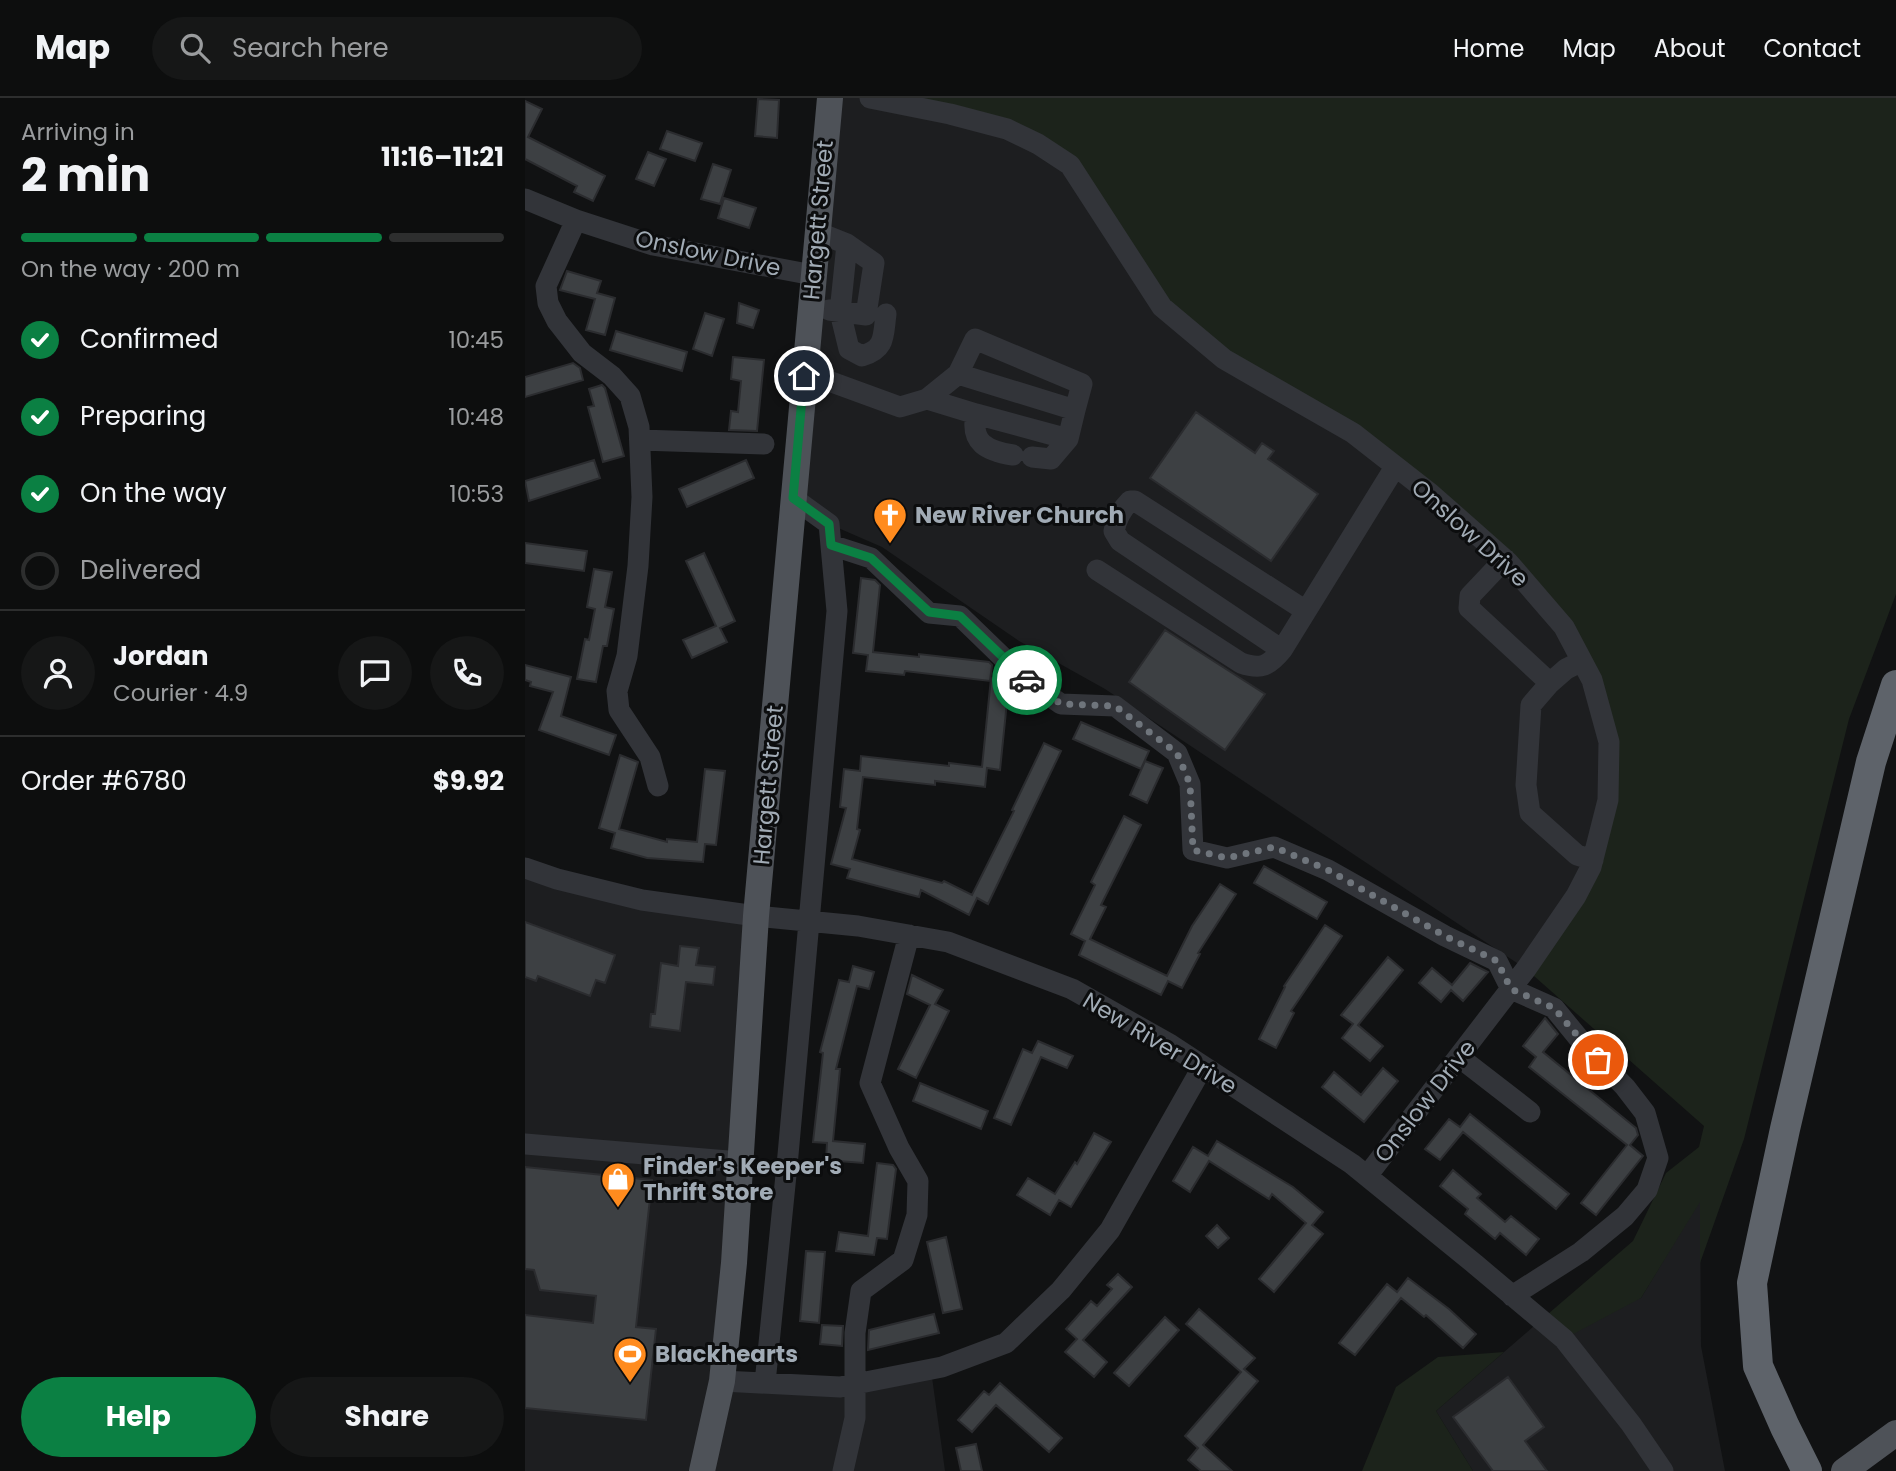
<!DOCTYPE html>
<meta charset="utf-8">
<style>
body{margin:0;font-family:Poppins,sans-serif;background:#161717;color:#f1f3f6;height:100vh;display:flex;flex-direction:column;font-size:26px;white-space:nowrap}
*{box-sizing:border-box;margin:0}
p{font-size:23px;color:#9a9c9e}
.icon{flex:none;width:38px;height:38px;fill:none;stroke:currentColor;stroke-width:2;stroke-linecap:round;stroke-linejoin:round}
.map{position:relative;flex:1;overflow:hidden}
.panel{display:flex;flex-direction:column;background:#0d0e0e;width:525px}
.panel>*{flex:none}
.pin{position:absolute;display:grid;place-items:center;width:60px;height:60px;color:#fff;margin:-30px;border:4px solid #fff;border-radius:50%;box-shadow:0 2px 7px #0007}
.courier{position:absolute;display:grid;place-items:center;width:70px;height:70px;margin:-35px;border:5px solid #0b8043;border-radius:50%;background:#fff;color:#222;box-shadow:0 2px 9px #0007}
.overview em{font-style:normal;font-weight:700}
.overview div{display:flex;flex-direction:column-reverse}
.overview{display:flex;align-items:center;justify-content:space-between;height:119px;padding:0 21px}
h1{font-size:46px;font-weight:700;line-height:52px}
.bar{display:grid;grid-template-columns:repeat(4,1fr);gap:10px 7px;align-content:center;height:84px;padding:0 21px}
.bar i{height:9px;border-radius:5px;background:#2d2e2e}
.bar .selected{background:#0b8043}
.bar p{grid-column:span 4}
.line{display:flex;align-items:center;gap:18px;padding:0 21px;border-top:2px solid #2d2e2e}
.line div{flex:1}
.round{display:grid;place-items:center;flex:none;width:74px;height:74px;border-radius:37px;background:#161717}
ol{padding:0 21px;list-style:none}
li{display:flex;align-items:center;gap:21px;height:77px}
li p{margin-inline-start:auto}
li .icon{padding:7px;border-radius:50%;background:#0b8043;color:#fff;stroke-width:4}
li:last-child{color:#9a9c9e}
li i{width:38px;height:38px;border:4px solid #2d2e2e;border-radius:50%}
.cta{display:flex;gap:14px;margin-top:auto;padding:14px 21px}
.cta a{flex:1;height:80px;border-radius:42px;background:#0b8043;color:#fff;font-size:28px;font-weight:700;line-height:80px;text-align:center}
.cta a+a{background:#161717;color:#f1f3f6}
header{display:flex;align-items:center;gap:42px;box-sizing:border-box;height:98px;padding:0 35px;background:#0d0e0e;border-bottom:2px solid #2d2e2e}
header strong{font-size:33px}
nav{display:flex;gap:38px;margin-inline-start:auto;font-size:24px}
.search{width:490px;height:63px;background:#161717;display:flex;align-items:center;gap:18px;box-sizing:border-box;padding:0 24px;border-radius:38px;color:#9a9c9e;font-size:26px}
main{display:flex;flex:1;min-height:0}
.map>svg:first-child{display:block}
</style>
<header>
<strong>Map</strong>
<div class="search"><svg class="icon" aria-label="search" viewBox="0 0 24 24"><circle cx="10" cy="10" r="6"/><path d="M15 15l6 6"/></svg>Search here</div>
<nav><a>Home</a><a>Map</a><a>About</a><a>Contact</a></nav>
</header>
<main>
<section class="panel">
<div class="overview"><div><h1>2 min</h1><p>Arriving in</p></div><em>11:16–11:21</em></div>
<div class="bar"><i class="selected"></i><i class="selected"></i><i class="selected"></i><i></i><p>On the way · 200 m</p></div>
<ol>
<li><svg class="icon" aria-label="check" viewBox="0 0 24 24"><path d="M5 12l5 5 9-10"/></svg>Confirmed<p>10:45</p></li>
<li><svg class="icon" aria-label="check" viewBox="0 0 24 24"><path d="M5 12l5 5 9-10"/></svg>Preparing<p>10:48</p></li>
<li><svg class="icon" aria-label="check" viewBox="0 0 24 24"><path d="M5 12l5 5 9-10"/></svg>On the way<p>10:53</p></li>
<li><i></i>Delivered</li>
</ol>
<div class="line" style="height:126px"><a class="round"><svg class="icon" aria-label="person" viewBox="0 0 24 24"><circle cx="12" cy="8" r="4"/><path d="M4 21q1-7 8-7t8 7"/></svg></a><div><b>Jordan</b><p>Courier · 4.9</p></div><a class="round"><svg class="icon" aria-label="chat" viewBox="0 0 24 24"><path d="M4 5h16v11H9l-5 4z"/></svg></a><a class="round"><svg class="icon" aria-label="phone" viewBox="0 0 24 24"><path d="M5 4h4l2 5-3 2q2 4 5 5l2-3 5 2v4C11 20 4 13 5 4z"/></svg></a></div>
<div class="line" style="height:91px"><div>Order #6780</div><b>$9.92</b></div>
<div class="cta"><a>Help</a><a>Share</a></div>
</section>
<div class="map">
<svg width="1371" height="1373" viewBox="0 0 1371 1373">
<rect width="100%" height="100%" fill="#111213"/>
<!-- built -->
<path fill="#1d1e20" d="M 305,0 L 345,0 L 513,46 L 1039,529 L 1084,644 L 1072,746 L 1001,871 L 580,591 L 494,543 L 357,449 L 304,426 L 268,400 Z
M 0,770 L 231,818 L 197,1282 L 315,1289 L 406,1272 L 420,1373 L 0,1373 Z
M 1175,1102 L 1176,1248 L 1200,1373 L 948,1373 L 911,1313 L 1016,1222 L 1116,1200 Z"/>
<!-- green -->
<path fill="#1c231b" d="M 345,0 L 1371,0 L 1371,496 L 1324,621 L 1219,1041 L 1175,1165 L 1175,1104 L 1116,1200 L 1039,1241 L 1016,1222 L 1108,1143 L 1141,1075 L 1174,1049 L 1179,1028 L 1001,871 L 1066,769 L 1084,644 L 1039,529 L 906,396 L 637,209 L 545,66 L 513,46 Z
M 979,1254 L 911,1313 L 948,1373 L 837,1373 L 871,1289 L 913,1259 Z"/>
<!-- building -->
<path fill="#3d4043" stroke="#2b2c2f" stroke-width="2" d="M 233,1 L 254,2 L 252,40 L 230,38 Z
M 0,3 L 17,11 L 3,39 L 80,78 L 68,103 L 49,94 L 52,88 L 0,61 Z
M 142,33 L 177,45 L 170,63 L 135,51 Z
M 123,54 L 141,61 L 129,88 L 111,81 Z
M 188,66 L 206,72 L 195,106 L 176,101 Z
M 199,100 L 231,110 L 224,130 L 193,120 Z
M 42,173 L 76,183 L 72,195 L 90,200 L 80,237 L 61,232 L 70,201 L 35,192 Z
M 214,205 L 234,212 L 228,230 L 212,225 Z
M 180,215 L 199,221 L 187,258 L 168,251 Z
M 91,233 L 162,254 L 157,273 L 85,252 Z
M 208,259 L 239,262 L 232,333 L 204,332 L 206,313 L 213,314 L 216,283 L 206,281 Z
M 48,265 L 55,270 L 58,282 L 0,299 L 0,279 Z
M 77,287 L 80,290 L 99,358 L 78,364 L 63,309 L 69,308 L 64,291 Z
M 671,314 L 730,355 L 737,345 L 749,353 L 743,361 L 793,396 L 746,463 L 625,380 Z
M 69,362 L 75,380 L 4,403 L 0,383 Z
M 221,362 L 229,380 L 162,409 L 154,391 Z
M 0,445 L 62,453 L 59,473 L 0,465 Z
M 179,455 L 210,523 L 195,530 L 202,544 L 167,560 L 158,542 L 191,528 L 161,463 Z
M 69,471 L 87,474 L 80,509 L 89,511 L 82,548 L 78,548 L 71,584 L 52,581 L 60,541 L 64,542 L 70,511 L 62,509 Z
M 336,480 L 350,482 L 355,487 L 348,554 L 394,559 L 394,556 L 464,564 L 467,567 L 465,583 L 380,573 L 379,577 L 341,573 L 343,557 L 328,555 Z
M 640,532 L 740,596 L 700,652 L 604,584 Z
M 0,567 L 46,579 L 36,618 L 91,637 L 84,657 L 14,632 L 28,594 L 5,588 L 6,584 L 0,582 Z
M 466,580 L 484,584 L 475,672 L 462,670 L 460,689 L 410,683 L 410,687 L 338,679 L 332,731 L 335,732 L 327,761 L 417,785 L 419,783 L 447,797 L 489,713 L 487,712 L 519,645 L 536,653 L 463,806 L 452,800 L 444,817 L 396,792 L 394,799 L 322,780 L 325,771 L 306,766 L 321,710 L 315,709 L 319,671 L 335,673 L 336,658 L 424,668 L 424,665 L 457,669 Z
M 556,624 L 624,653 L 616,671 L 548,641 Z
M 95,657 L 113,664 L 94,731 L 142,744 L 142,741 L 172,744 L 180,671 L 200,673 L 191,747 L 180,746 L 178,764 L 122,760 L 86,750 L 90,735 L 74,730 Z
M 620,663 L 638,670 L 622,705 L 605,697 Z
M 599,718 L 616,727 L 576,807 L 581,809 L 565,841 L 642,878 L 667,828 L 695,786 L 711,796 L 673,855 L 675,856 L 657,890 L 643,883 L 636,897 L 554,857 L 560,843 L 546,836 L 570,787 L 566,784 Z
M 739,768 L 802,804 L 792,821 L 729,785 Z
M 0,824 L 90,857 L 80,885 L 71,882 L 65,898 L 13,878 L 11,883 L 0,879 Z
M 800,827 L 817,838 L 766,913 L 769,915 L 751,950 L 734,941 L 760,889 L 759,888 Z
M 155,848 L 174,850 L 171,867 L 190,869 L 188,887 L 161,884 L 155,933 L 125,929 L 126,916 L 130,916 L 136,865 L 153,868 Z
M 863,859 L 878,872 L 833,927 L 858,948 L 845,963 L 817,940 L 828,926 L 816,917 Z
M 945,865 L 963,874 L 938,903 L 926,892 L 916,904 L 894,885 L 907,870 L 927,887 Z
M 328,868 L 349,874 L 344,891 L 332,888 L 311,971 L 315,971 L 308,1043 L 340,1046 L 338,1065 L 301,1062 L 302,1045 L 288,1044 L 298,955 L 295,954 L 314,882 L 324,884 Z
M 387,877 L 418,892 L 410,906 L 424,913 L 391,980 L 373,971 L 405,907 L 382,896 Z
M 1020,920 L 1033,936 L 1018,954 L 1111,1030 L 1113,1037 L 1105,1047 L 1118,1058 L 1071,1117 L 1056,1105 L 1102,1047 L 1004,969 L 1011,959 L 998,948 Z
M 513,943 L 548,958 L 542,970 L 516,959 L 486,1027 L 469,1020 L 498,951 L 507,955 Z
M 858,970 L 873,983 L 839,1024 L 797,989 L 809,974 L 836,997 Z
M 395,985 L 463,1013 L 456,1031 L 388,1003 Z
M 945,1016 L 1044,1096 L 1031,1111 L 938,1034 L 915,1062 L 900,1051 L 924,1021 L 935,1029 Z
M 569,1035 L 586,1044 L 546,1109 L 534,1102 L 525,1117 L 492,1097 L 503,1080 L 530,1096 L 550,1064 L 552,1066 Z
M 692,1043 L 768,1089 L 798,1114 L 787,1127 L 798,1136 L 749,1194 L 734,1181 L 781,1125 L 747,1096 L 744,1101 L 684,1063 L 665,1094 L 648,1083 L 668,1049 L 683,1058 Z
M 352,1065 L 368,1067 L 371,1071 L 362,1141 L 352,1140 L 349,1157 L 311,1153 L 314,1134 L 343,1138 Z
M 0,1069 L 127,1082 L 111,1229 L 131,1231 L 121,1322 L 0,1310 L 0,1217 L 68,1225 L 71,1198 L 15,1192 L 9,1172 L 0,1171 Z
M 928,1072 L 956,1096 L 952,1100 L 980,1124 L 986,1118 L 1014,1141 L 1001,1157 L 975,1135 L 970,1141 L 940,1116 L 943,1111 L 915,1088 Z
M 692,1127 L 704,1140 L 693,1150 L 681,1138 Z
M 421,1139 L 437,1211 L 418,1215 L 402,1144 Z
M 281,1153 L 300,1154 L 294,1225 L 275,1223 Z
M 593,1176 L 607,1189 L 558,1242 L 582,1264 L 569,1279 L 540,1254 L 552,1241 L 541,1231 L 566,1203 L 572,1208 L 587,1191 L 582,1187 Z
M 883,1180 L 924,1211 L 951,1236 L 938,1250 L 901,1217 L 899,1219 L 876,1200 L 830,1257 L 814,1245 L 862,1186 L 872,1194 Z
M 674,1211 L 730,1260 L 719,1271 L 733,1283 L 678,1347 L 707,1373 L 676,1373 L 663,1362 L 673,1350 L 660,1338 L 716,1274 L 661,1226 Z
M 409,1216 L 414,1235 L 343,1252 L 344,1232 Z
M 640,1219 L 654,1232 L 604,1288 L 589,1275 Z
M 297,1227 L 318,1228 L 317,1248 L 295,1246 Z
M 983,1279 L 1019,1329 L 1000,1343 L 1022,1373 L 968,1373 L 928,1319 Z
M 475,1285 L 537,1340 L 524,1354 L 471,1307 L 447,1334 L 433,1322 L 459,1293 L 464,1297 Z
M 451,1346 L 457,1373 L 436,1373 L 431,1350 Z"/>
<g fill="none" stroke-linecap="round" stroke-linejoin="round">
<!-- minor -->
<path stroke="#323439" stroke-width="21" d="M 345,0 L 425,16 L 482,31 L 513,46 L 545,67 L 637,209 L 699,261 L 828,335 L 906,396 L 983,464 L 1039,529 L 1067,582 L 1084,644 L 1083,702 L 1066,769 L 1051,798 L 1001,871 L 842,1078
M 0,101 L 51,122 L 128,147 L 288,177
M 51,122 L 21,188 L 23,205 L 32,223 L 57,255 L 87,278 L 105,298 L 114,329 L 117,399 L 113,468 L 102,558 L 92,593 L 94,612 L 125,659 L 133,688
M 292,134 L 322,146 L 349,165 L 341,217 L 304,212
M 322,146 L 315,214 L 324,251 L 337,258 C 361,251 358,238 361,216
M 433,276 L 450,241 L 557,286 L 550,312
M 279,278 L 301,282 L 375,309 L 402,301 L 451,316 C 445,345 462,353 488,357
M 402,301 L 433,276 L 550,312 L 543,341
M 451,316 L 543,341 L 526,361 L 507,359
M 115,342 L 239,346
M 306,447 L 346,460 L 404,515 L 435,518 L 499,580 L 536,606 L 590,608 L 652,655 L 665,686 L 668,752 L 702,760 L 749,749 L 803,772 L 920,838 L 972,863 L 986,891 L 1029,910 L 1060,948 L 1100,989 L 1120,1015 L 1133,1060 L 1122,1092 L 1100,1118 L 1056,1154 L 987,1198
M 980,461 L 945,498 L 944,510 L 1025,585 L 1041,571 L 1057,563
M 572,472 L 716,565 C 736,572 744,568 757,552 L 870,369
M 757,552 L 595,443 L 589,433 C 592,420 596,412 605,403 L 610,403 L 781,513
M 1025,585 L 1006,607 L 1001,687 L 1005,715 L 1052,757 L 1068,762
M 0,770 L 32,781 L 117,802 L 231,818 L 333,828 L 423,844 L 547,891 L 646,947 L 827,1066 L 951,1167 L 1039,1241 L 1106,1326 L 1138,1373
M 934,959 L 1005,1014
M 0,1046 L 215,1064
M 197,1283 L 315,1289 L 417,1269 L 481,1245 L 536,1192 L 585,1132 L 678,968
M 240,1285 L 263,1057 L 312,513 L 304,426 L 268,400
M 318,1373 L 330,1320 L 330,1235 L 336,1193 L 378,1162 L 392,1117 L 393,1083 L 374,1050 L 345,985 L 384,837"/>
<!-- major -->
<path stroke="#4e5258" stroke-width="26" d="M 177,1373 L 197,1283 L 209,1165 L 231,818 L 305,0
M 1319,1373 L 1371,1335"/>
<!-- highway -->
<path stroke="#5e636a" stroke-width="30" d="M 1282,1373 L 1260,1329 L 1233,1268 L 1227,1185 L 1260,1031 L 1346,664 L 1371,587"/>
</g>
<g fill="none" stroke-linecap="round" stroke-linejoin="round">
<!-- done -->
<path stroke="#6f757c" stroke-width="7" stroke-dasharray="0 12.6" d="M 502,582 L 536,606 L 590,608 L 652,655 L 665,686 L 668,752 L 702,760 L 749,749 L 803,772 L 920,838 L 972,863 L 986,891 L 1029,910 L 1073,962"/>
<!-- route -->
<path stroke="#0b8043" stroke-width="9" d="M 279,278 L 268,400 L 304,426 L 306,447 L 346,460 L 404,514 L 435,518 L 502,582"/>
</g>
<!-- icons -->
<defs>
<g id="church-pin" transform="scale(1.75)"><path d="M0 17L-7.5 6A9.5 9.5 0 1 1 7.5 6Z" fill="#ff8b1e" stroke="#0c0d0e"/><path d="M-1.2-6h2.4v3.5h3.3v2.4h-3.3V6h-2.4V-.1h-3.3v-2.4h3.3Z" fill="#fff"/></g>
<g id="shop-pin" transform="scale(1.75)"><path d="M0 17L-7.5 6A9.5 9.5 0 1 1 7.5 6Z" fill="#ff8b1e" stroke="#0c0d0e"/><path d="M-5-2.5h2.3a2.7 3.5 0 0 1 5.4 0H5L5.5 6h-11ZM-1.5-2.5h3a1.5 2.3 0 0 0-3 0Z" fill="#fff"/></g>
<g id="stadium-pin" transform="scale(1.75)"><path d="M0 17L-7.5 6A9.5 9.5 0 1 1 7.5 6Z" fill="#ff8b1e" stroke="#0c0d0e"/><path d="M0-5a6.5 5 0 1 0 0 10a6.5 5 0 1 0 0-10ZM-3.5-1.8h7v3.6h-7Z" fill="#fff"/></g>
</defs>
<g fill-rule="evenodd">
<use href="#church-pin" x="365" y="417"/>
<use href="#shop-pin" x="93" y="1081"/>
<use href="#stadium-pin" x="105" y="1256"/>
</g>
<g text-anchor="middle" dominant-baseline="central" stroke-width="6" stroke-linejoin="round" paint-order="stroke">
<!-- street labels -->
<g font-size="23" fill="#a1abb5" stroke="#0c0d0e">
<text transform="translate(293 122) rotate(-85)">Hargett Street</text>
<text transform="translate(183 155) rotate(12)">Onslow Drive</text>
<text transform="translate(945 435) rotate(42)">Onslow Drive</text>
<text transform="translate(243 687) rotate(-85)">Hargett Street</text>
<text transform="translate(635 945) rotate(31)">New River Drive</text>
<text transform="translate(900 1003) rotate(-52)">Onslow Drive</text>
</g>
<!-- poi labels -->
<g font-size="23" font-weight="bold" fill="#a1abb5" stroke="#0c0d0e" text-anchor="start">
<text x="390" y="417">New River Church</text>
<text x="118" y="1068">Finder's Keeper's<tspan x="118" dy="26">Thrift Store</tspan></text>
<text x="130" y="1256">Blackhearts</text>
</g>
</g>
</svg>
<div class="pin" style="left:1073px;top:962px;background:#ea580c"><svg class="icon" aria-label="bag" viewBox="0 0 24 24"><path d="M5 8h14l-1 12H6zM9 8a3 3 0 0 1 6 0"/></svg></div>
<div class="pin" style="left:279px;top:278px;background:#1f2937"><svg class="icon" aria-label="home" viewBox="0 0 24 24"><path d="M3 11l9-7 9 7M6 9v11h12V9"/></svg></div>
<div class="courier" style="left:502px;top:582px"><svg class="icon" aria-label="car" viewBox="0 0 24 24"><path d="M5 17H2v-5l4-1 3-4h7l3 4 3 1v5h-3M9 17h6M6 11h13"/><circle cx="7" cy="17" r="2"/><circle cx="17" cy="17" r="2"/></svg></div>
</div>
</main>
